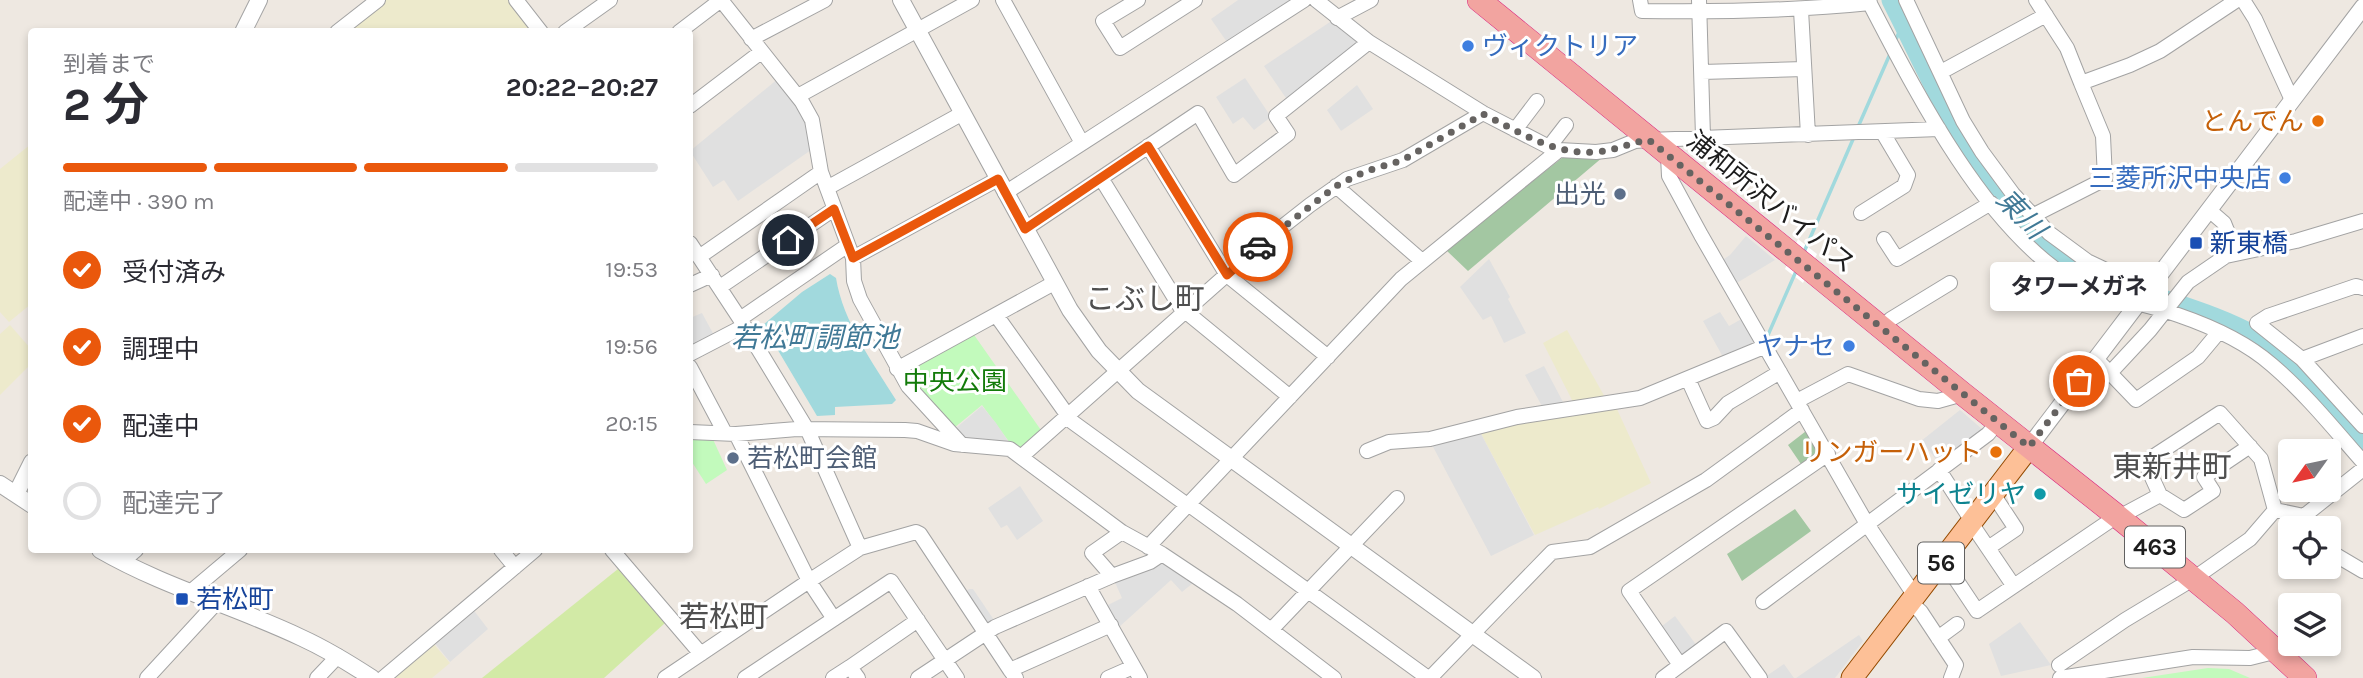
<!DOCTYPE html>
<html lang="ja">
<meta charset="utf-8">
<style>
body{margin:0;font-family:Karla,"Noto Sans JP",sans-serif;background:#f2f2f3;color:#2b2b33;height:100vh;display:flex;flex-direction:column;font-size:26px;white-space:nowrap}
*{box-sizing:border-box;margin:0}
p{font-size:23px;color:#7c7c81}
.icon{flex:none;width:38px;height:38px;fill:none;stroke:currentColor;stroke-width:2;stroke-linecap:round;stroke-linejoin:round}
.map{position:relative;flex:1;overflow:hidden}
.panel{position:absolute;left:28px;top:28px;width:665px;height:525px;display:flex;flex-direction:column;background:#fff;border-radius:7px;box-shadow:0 4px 10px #0003}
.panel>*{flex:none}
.needle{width:46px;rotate:237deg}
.fabs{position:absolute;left:2278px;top:439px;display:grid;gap:14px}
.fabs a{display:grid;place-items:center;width:63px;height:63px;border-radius:7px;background:#fff;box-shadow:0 4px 10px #0003;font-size:35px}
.pin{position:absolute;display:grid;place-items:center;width:60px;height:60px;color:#fff;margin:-30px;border:4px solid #fff;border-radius:50%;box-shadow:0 2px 7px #0007}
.courier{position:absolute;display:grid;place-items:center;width:70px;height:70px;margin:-35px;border:5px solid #ea580c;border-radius:50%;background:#fff;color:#222;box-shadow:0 2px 9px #0007}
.bubble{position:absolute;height:49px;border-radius:7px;background:#fff;box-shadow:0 4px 10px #0003;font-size:23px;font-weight:700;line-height:49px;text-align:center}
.head em{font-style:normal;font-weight:700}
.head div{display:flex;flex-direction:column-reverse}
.head{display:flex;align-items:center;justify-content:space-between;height:119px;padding:0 35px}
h1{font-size:46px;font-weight:700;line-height:52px}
.bar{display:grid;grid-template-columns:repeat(4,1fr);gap:10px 7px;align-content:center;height:84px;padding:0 35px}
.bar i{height:9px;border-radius:5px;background:#e1e1e2}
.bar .current{background:#ea580c}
.bar p{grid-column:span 4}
ol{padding:0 35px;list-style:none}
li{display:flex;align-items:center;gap:21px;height:77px}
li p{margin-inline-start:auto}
li .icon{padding:7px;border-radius:50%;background:#ea580c;color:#fff;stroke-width:4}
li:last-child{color:#7c7c81}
li i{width:38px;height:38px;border:4px solid #e1e1e2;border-radius:50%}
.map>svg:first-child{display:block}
</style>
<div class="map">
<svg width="2363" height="678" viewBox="0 0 2363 678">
<rect width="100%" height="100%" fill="#eee8e1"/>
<!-- farmland -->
<path fill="#edeacc" d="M 386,0 L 510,0 L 535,32 L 345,32 Z
M 31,144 L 31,304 L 9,322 L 0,312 L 0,169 Z
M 10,325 L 31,349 L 31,364 L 0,395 L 0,334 Z
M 1567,330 L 1606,399 L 1573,402 L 1543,343 Z
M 1616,407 L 1651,483 L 1599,509 L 1598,507 L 1535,535 L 1479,430 Z
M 432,642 L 450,663 L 432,678 L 394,678 L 390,675 Z"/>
<!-- grass -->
<path fill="#d2eaa6" d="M 618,569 L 665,623 L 604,678 L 482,678 Z"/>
<!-- cemetery -->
<path fill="#a3c7a2" d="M 1567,154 L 1603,157 L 1468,271 L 1446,250 Z
M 1810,428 L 1824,452 L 1803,467 L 1788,445 Z
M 1795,509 L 1811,531 L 1742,581 L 1727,554 Z"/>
<!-- park -->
<path fill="#c2fabc" d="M 972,332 L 1043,433 L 1022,449 L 1010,443 L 982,405 L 954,428 L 914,385 L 906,369 Z
M 711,435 L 727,470 L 706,484 L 690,459 L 690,436 Z
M 2208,668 L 2229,669 L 2250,678 L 2142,678 Z"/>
<!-- parking -->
<path fill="#e0e0e0" d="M 1238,0 L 1299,0 L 1229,45 L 1211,19 Z
M 1333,20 L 1359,38 L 1359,45 L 1288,101 L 1264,66 Z
M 779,78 L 808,123 L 811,150 L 738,201 L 724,180 L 713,187 L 690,151 Z
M 1245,78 L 1271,117 L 1254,130 L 1243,117 L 1233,124 L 1216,97 Z
M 1357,85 L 1373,109 L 1341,131 L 1327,110 Z
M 1746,236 L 1775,260 L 1735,284 L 1721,261 L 1730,255 Z
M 1489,259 L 1510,297 L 1508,299 L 1526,333 L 1504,343 L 1491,316 L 1483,320 L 1460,287 Z
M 1720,312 L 1729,326 L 1745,317 L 1757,345 L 1723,357 L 1703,321 Z
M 702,313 L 715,337 L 690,350 L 690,318 Z
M 1544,366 L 1563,402 L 1562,405 L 1543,408 L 1525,375 Z
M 982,406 L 996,423 L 1010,444 L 967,442 L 955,429 Z
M 1960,410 L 1982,429 L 1983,433 L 1940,464 L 1921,441 Z
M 1479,430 L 1534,535 L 1491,556 L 1431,443 Z
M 1020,486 L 1043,521 L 1017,540 L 1007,525 L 1001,528 L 988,508 Z
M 1164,560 L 1193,583 L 1182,592 L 1171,580 L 1118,628 L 1106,606 L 1122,598 L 1114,580 Z
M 969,589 L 973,589 L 996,623 L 987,625 L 965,592 Z
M 472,608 L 488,629 L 450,662 L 433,641 Z
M 1675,616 L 1697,646 L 1685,655 L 1678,655 L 1662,626 Z
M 2020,622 L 2051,665 L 2001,676 L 1989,644 Z
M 1859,635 L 1863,641 L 1835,678 L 1796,678 Z
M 1784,664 L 1794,678 L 1766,678 L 1765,677 Z"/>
<!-- water -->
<path fill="#a1d9dd" d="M 830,274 L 836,278 C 843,322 873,363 896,400 L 892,404 L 835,407 L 835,415 L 817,416 L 763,325 L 802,292 Z"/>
<!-- pier -->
<path fill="#fff" d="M 1798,239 L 1817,254 L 1803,283 L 1785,269 Z"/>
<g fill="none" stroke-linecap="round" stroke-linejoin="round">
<!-- stream -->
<path stroke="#a1d9dd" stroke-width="3.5" d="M 1894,44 L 1903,23
M 1858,127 L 1890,54
M 1804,252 L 1854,137
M 1768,335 L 1797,269"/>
<!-- river -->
<path stroke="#a1d9dd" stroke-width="21" d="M 1892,0 C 1936,86 1973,180 2049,244 C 2109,295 2190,300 2257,338 C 2265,343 2273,352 2281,359 C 2310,384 2336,414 2363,442"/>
<!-- minor casing -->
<g stroke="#a3a3a3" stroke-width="16">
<path id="minor" d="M 516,0 L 541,32
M 1003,0 L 1082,143
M 1138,0 L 1103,21 L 1120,48 L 1195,0
M 1316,0 L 1369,42 L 1483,113 L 1549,147 L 1559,150 L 1596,152 L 1613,150 L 1635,141 L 1649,140 L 1939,129
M 1640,0 L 1642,11 C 1718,12 1794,11 1870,3
M 1699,0 L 1703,137
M 1868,0 C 1915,90 1981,222 2068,278 C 2102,299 2142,302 2178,315 C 2210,326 2247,343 2272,365 C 2306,394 2334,429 2363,462
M 1906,0 L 1963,121 L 1982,152 L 2013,194 L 2049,233 L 2087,261 L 2106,270 L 2151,287
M 2036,0 L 2067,48 L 2081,83 L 2130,65 L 2160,51 L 2237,0
M 2243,0 L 2255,19 L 2292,100
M 1801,10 L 1808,135
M 1337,18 L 1371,0
M 337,32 L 378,0
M 565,32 L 610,0
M 679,32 L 721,0 L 802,102 L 812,120 L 821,172 L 853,258 L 854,281 L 860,299 L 908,386 L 962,445
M 751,39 L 825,0
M 1702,72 L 1804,69
M 1941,72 L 2046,15
M 798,96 L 972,0
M 690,106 L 761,52
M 1515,130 L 1537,101
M 1148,146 L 1227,275 L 1328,357
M 1549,147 L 1566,125
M 1668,156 L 1669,176 L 1701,235 L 1867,524 L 1915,596
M 1101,178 L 1184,313
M 1336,186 L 1422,261
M 827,188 L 963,113
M 1005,193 L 1304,0
M 2209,210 L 2224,223 L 2236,253
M 1861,213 L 1904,186 L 1908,175 L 1883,133
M 2032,216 L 2105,179 L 2103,136 L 2081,83
M 1025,229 L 1198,113 L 1234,175 L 1288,134 L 1276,116 L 1369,42
M 1884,239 L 1897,259 L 1991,203
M 690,243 L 740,319 L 808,431 L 860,548 L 809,581 L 834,619
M 699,257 L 821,172
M 853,258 L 998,179
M 690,285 L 712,275
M 720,287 L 834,209
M 2363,288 L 2356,286 L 2268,316 L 2257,323 L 2302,359 L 2363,426
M 1185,311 L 1290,397
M 996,315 L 1068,416
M 740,319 L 848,245
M 1882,328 L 1891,319 L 1950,283
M 690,354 L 744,326
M 2096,359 L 2110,373 L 2150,330 L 2188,282 L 2226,256 L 2296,241 L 2363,221
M 2302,359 L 2363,336
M 690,367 L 725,433
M 897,369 L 1054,283
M 2110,373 L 2136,400 L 2198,357 L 2218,333
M 1688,379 L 1707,421 L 1714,418 L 1728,403 L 1780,372
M 1797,401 L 1848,374 L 1919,399 L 1938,401 L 1963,394
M 1067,418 L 1187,505
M 690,432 L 736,434 L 797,429 L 905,430 L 917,431 L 954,444 L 1010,449 L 1122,532 L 1162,554 L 1237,604 L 1334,678
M 1367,451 L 1389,442 L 1430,439 L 1517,417 L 1640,398 L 1766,346
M 1022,456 L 1268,238 L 1310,205 L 1347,179 L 1403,160 L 1483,113
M 1939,470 L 1972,521
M 2160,495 L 2184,510 L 2213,491 L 2204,477 L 2250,446
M 1188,504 L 1428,678
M 2304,516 L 2312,528
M 2119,517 L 2160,495 L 2145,462 L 2220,413 L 2261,459 L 2275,510
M 1971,523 L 2013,585
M 1148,547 L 1401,279 L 1559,150
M 860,548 L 916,532 L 920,534 L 1010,670
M 1988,548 L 2016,529 L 1993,494
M 501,550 L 515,567
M 612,550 L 701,654
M 2329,551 L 2363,571
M 1943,560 L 1977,611 L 2117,516
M 122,562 L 136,550
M 1112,576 L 1092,553 L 1122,532
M 1088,586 L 1140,678
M 189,593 L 240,550
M 1763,602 L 1988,434 L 1998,422
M 1910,602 L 1921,612 L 1956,665 L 1951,678
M 1271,630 L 1397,498
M 1938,638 L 1957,624
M 1680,665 L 1629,591 L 1828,454
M 2059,665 L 2125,620 L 2193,579 L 2250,539 L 2275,510 L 2304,516 L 2363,469
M 147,678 L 217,602
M 317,678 L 338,656
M 383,678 L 535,550
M 665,678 L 809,581 L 736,434
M 745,678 L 891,581 L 957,678
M 833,678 L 850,667
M 858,678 L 850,667 L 918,620
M 918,678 L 995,627 L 1112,576 L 1150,562 L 1162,554
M 1016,678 L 1010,670 L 1111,625
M 1108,678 L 1133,667
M 1430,678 L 1552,552 L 1590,547 L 1706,480 L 1802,410
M 1663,678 L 1726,631 L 1760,678
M 2060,678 L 2193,657 L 2250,658 L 2278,651"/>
</g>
<!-- tertiary casing -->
<g stroke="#a3a3a3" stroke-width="18">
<path id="tertiary" d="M 901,0 L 1070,310 L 1099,351 L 1138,391 L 1533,678
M 243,32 L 259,0
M 2029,447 L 2363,7
M 0,484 L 32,505
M 16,494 L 32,462
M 100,550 C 164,587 235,606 302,638 C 326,649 349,663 372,678"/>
</g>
<!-- primary casing -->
<g stroke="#944a00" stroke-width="23">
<path id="primary" d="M 1852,678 L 2029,447"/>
</g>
<!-- trunk casing -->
<g stroke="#d9217f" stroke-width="24">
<path id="trunk" d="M 1479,0 L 1963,394 L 2117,516 L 2235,613 L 2305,678"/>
</g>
<!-- minor -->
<use href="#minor" stroke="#fff" stroke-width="14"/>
<!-- tertiary -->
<use href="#tertiary" stroke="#fff" stroke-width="16"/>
<!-- primary -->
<use href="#primary" stroke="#fdc097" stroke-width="21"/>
<!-- trunk -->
<use href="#trunk" stroke="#f2a4a0" stroke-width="23"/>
</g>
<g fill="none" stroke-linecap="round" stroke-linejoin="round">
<!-- done -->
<path stroke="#666361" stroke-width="7" stroke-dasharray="0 12.6" d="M 1258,247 L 1336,186 L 1364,172 L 1403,160 L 1483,114 C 1520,132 1553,155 1596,152 C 1615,151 1631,142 1649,140 L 2029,447 L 2079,381"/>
<!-- route -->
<path stroke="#ea580c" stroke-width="9" d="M 788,240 L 834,209 L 853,258 L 998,179 L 1025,229 L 1148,146 L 1227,275 L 1258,247"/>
</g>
<!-- markers -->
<g fill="#3f7fe0" stroke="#fff" stroke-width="2.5">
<circle cx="1468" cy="46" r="7"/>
<circle cx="2285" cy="178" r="7"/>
<circle cx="1849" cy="346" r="7"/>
</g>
<g fill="#e8710a" stroke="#fff" stroke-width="2.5">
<circle cx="2318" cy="121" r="7"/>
<circle cx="1996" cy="452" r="7"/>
</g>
<g fill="#5c6f8a" stroke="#fff" stroke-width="2.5">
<circle cx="1620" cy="194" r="7"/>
<circle cx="733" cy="458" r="7"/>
</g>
<g fill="#1a4fb4" stroke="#fff" stroke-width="2.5">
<rect x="2189" y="236" width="14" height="14" rx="3.5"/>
<rect x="175" y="592" width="14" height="14" rx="3.5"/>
</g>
<circle fill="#0f9aa8" stroke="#fff" stroke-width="2.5" cx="2040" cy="494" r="7"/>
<g text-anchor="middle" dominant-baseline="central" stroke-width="6" stroke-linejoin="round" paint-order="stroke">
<!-- shield labels -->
<g fill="#fff" stroke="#606060" stroke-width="2">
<rect x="2125" y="526.5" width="60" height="41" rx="5"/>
<rect x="1918" y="542.5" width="46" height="41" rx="5"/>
</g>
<g font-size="24" font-weight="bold" fill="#1c1c1c">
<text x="2155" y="547">463</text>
<text x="1941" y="563">56</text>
</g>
<!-- shop labels -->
<g font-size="26" fill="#366cbe" stroke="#fff" text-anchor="end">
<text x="1482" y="46" text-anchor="start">ヴィクトリア</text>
<text x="2271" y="178">三菱所沢中央店</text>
<text x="1835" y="346">ヤナセ</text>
</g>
<!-- food labels -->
<g font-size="26" fill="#c56008" stroke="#fff" text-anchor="end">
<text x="2304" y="121">とんでん</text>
<text x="1982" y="452">リンガーハット</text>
</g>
<!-- service labels -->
<g font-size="26" fill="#4e5e75" stroke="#fff" text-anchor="end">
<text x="1606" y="194">出光</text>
<text x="747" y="458" text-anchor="start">若松町会館</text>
</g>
<!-- street labels -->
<g font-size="26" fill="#1c1c1c" stroke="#fff">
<text transform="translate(1771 202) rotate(39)">浦和所沢バイパス</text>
</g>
<!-- transit labels -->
<g font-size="26" fill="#164399" stroke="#fff" text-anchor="start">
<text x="2210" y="243">新東橋</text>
<text x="196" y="599">若松町</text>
</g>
<!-- park labels -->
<g font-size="26" fill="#137b0a" stroke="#fff">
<text x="955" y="381">中央公園</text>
</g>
<!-- culture labels -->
<g font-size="26" fill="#0d838f" stroke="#fff" text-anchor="end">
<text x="2026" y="494">サイゼリヤ</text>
</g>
<!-- water labels -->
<g font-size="28" font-style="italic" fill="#407996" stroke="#fff">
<text transform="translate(2021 214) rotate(46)">東川</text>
<text x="815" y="337">若松町調節池</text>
</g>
<!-- quarter labels -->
<g font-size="30" fill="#4f4f4f" stroke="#fff">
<text x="1145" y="299">こぶし町</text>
<text x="2172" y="467">東新井町</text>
<text x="724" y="617">若松町</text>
</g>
</g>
</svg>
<div class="fabs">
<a><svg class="needle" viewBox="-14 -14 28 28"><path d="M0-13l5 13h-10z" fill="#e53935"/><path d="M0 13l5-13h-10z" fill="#7c7c81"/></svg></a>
<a><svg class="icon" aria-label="locate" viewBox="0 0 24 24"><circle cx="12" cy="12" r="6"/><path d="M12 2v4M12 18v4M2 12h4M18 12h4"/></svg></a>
<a><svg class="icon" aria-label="layers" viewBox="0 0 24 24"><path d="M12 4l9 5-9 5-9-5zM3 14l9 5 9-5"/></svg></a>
</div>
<div class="pin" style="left:2079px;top:381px;background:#ea580c"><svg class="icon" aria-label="bag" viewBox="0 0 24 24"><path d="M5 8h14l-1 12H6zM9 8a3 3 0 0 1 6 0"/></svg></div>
<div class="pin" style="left:788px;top:240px;background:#1f2937"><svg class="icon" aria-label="home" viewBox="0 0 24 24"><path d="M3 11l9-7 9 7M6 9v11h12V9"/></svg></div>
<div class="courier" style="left:1258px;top:247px"><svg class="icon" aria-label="car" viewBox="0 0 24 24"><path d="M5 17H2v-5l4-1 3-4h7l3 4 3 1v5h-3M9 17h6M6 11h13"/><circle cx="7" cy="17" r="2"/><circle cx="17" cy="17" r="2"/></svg></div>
<div class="bubble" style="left:1990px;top:262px;width:178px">タワーメガネ</div>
<section class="panel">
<div class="head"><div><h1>2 分</h1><p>到着まで</p></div><em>20:22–20:27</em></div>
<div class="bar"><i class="current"></i><i class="current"></i><i class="current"></i><i></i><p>配達中 · 390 m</p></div>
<ol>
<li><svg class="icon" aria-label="check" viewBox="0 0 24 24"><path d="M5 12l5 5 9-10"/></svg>受付済み<p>19:53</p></li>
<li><svg class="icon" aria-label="check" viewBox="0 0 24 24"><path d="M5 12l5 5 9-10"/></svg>調理中<p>19:56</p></li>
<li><svg class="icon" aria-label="check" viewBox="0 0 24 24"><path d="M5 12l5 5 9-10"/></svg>配達中<p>20:15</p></li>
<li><i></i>配達完了</li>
</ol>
</section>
</div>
